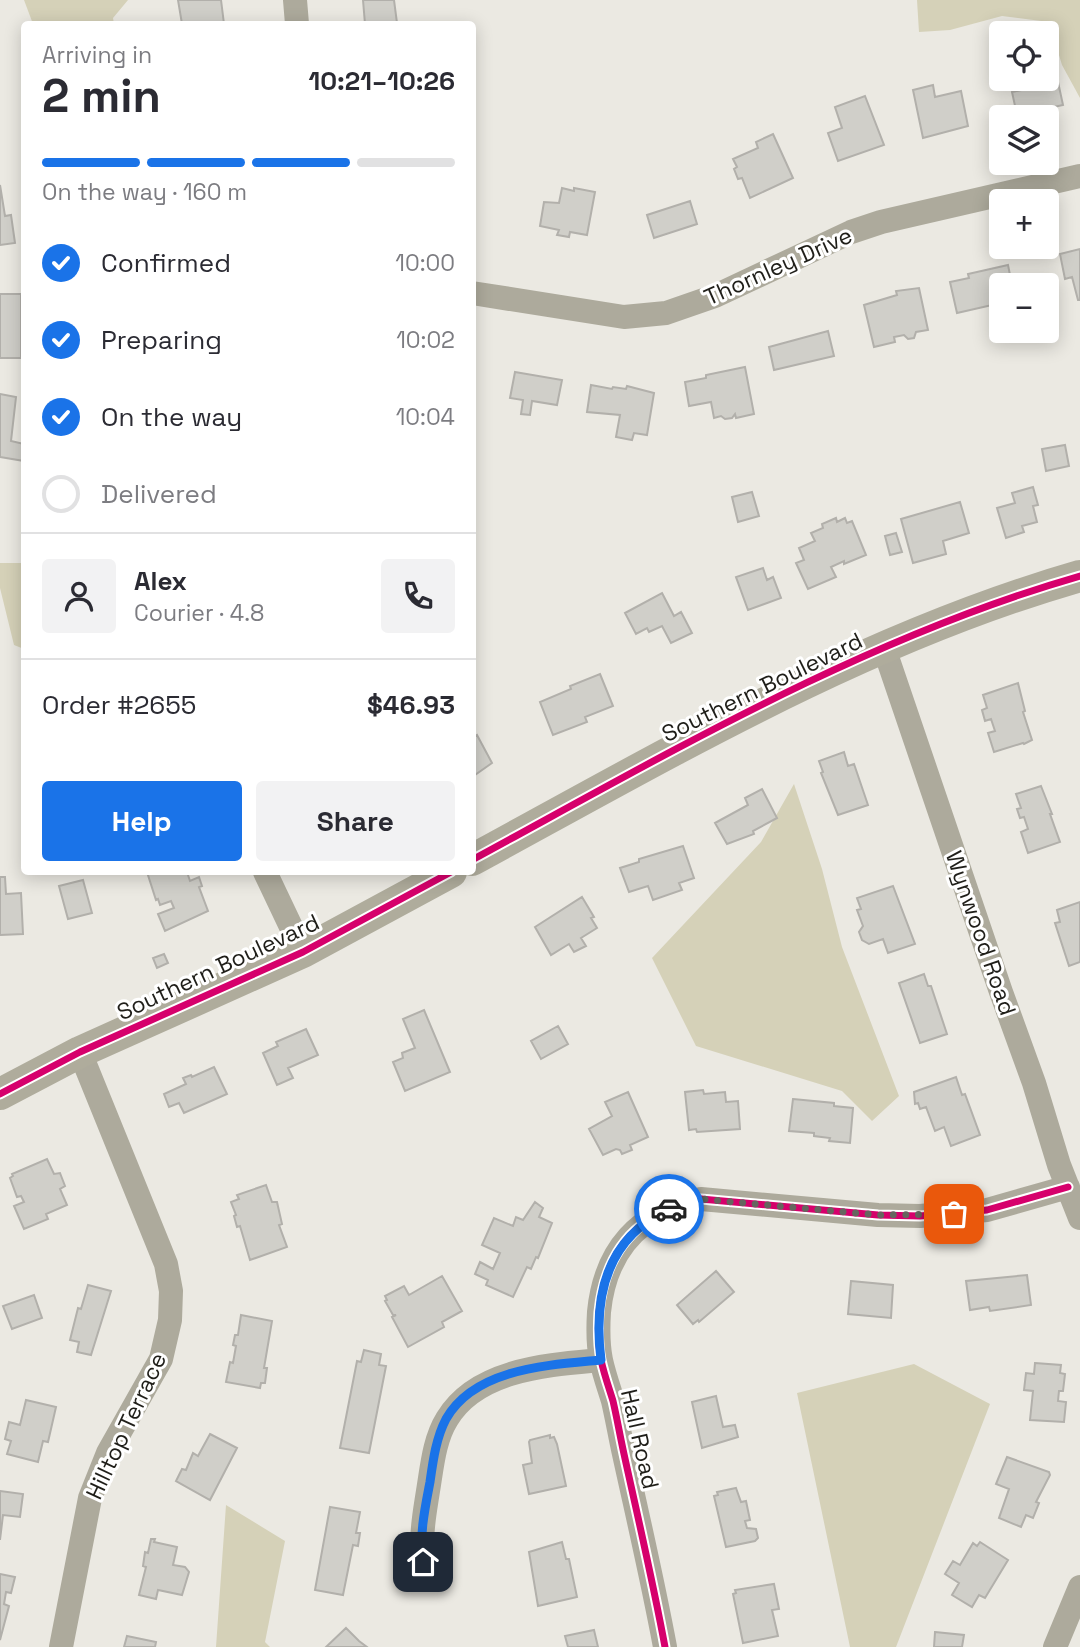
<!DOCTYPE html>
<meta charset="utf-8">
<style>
body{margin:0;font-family:"Space Grotesk",sans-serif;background:#f2f2f3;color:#2b2b33;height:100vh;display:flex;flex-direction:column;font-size:26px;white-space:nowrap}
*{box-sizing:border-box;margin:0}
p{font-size:23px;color:#7c7c81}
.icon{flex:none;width:38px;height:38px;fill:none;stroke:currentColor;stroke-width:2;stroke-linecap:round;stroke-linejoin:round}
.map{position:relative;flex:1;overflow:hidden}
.details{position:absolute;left:21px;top:21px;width:455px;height:854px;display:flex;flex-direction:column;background:#fff;border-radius:7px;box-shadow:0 4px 18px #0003}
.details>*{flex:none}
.tools{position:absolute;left:989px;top:21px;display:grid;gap:14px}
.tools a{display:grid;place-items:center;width:70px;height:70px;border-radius:7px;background:#fff;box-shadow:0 4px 18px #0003;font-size:35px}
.pin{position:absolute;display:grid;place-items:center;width:60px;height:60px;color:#fff;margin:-30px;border-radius:14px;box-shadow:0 4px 10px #0006}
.courier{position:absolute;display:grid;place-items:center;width:70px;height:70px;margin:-35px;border:5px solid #1a73e8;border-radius:50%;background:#fff;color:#222;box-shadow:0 2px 9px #0007}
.head em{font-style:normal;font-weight:700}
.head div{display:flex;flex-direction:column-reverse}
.head{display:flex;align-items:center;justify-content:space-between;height:119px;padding:0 21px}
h1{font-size:46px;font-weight:700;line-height:52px}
.bar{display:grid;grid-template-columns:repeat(4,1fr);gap:10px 7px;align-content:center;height:84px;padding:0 21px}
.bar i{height:9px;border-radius:5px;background:#e1e1e2}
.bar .on{background:#1a73e8}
.bar p{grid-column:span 4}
.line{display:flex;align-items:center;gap:18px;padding:0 21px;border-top:2px solid #e1e1e2}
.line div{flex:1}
.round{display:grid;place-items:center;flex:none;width:74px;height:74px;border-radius:7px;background:#f2f2f3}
ol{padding:0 21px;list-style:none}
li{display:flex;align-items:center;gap:21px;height:77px}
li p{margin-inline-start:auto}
li .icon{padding:7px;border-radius:50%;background:#1a73e8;color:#fff;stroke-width:4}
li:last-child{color:#7c7c81}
li i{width:38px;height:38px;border:4px solid #e1e1e2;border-radius:50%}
.button{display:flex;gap:14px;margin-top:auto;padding:14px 21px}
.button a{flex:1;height:80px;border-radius:7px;background:#1a73e8;color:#fff;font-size:28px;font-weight:700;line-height:80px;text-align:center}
.button a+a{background:#f2f2f3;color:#2b2b33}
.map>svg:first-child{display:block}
</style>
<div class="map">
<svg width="1080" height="1647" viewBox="0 0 1080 1647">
<rect width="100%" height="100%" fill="#ebe9e2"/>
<!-- green -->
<path fill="#d5d1b8" d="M 24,0 L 128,0 L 113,18 L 114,24 L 33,24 Z
M 917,0 L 1080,0 L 1080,98 L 1062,65 L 1049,22 L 1002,16 L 950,30 L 919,32 Z
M 0,563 L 24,563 L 24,649 L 14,645 L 0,588 Z
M 794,784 L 822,869 L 842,947 L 899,1096 L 872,1121 L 842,1091 L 696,1046 L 652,958 L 761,842 Z
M 914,1364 L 990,1404 L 896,1647 L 850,1647 L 797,1393 Z
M 226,1505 L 285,1541 L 265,1642 L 270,1647 L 216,1647 Z"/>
<!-- building -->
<path fill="#d0cfc9" stroke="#b2b0ab" stroke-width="2" d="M 178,0 L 221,0 L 224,24 L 182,24 Z
M 363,0 L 394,0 L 397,23 L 365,24 Z
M 1058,82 L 1063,105 L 1017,115 L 1012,92 Z
M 933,85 L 935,97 L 961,91 L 968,126 L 923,138 L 913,90 Z
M 865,96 L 884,145 L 838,161 L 828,133 L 842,128 L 835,107 Z
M 773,134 L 793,178 L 750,198 L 742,178 L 738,179 L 734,169 L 737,167 L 733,159 L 758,148 L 756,142 Z
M 0,185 L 5,216 L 11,215 L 15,243 L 0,245 Z
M 562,188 L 574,191 L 574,188 L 595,192 L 587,235 L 570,232 L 569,237 L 557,235 L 559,230 L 540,226 L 544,202 L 559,203 Z
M 690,201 L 697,224 L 654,238 L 647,215 Z
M 1080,249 L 1080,300 L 1078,300 L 1072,277 L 1065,279 L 1060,254 Z
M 1008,265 L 1012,285 L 1001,285 L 1001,303 L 957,313 L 950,282 L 969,278 L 968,274 Z
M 919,288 L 928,330 L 916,332 L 914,338 L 908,339 L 904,335 L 894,337 L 895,342 L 874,347 L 864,305 L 897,295 L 896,291 Z
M 0,294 L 21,294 L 21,358 L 0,358 Z
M 828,331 L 834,356 L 774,370 L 769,347 Z
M 745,367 L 754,414 L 736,418 L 735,414 L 732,418 L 725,419 L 721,416 L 714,418 L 711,402 L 689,406 L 685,382 L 706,378 L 706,375 Z
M 515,372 L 562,380 L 557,405 L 532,401 L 530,415 L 521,414 L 523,400 L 510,398 Z
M 591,385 L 612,389 L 613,387 L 626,389 L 627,386 L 654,393 L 647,435 L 634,433 L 632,440 L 616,437 L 620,415 L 587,412 Z
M 0,394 L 16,397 L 11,441 L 24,444 L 24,461 L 0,457 Z
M 1065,445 L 1069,466 L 1046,471 L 1042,449 Z
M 1033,487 L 1038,505 L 1033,506 L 1037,522 L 1022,526 L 1024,532 L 1006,538 L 997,508 L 1015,503 L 1012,493 Z
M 752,492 L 759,516 L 738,522 L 732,497 Z
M 960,502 L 969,533 L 943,541 L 946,554 L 913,563 L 901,519 Z
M 836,518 L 837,522 L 845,518 L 847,523 L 852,521 L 866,555 L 844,564 L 844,561 L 831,567 L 836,577 L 808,589 L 796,563 L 804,560 L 799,548 L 815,541 L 811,533 L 823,528 L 822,524 Z
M 896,533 L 902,552 L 890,555 L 885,536 Z
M 763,568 L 767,580 L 773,577 L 781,598 L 748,610 L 736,577 Z
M 662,593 L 674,616 L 681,612 L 692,633 L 671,643 L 662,626 L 649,632 L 647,628 L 636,634 L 625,613 Z
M 600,674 L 613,706 L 585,717 L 587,722 L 553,735 L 540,702 L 571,689 L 570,686 Z
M 1018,683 L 1025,711 L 1023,712 L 1032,740 L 1024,744 L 1023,743 L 994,752 L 988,733 L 995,731 L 991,719 L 985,721 L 982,710 L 987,708 L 983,695 Z
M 477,735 L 492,763 L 472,777 L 472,738 Z
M 844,752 L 848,766 L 854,764 L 868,805 L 838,815 L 821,773 L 823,772 L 819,761 Z
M 1041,786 L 1052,814 L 1050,814 L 1060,842 L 1028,853 L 1021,832 L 1028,829 L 1024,817 L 1020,818 L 1017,809 L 1021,808 L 1016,794 Z
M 762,789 L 777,818 L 753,831 L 754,834 L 727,844 L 715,823 L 748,805 L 745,798 Z
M 683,846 L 694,878 L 679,883 L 682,890 L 653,900 L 648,886 L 629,892 L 620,868 L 639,862 L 639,859 Z
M 147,872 L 187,872 L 190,881 L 199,877 L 202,886 L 199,887 L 208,911 L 165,931 L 158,914 L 174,908 L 171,901 L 160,905 L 158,899 L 156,900 Z
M 0,877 L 5,877 L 6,894 L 21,893 L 23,934 L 0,935 Z
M 83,880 L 92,913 L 68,919 L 59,886 Z
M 893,886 L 915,944 L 888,953 L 883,939 L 869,944 L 862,940 L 859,932 L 863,926 L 857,910 L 861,909 L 857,898 Z
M 582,897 L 594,917 L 591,918 L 597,928 L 581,938 L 586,946 L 574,952 L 569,944 L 551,955 L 535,927 Z
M 1080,902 L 1080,962 L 1069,966 L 1055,923 L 1060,922 L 1057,910 Z
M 164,954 L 168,963 L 157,968 L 153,958 Z
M 924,974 L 928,986 L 931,986 L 947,1034 L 920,1043 L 899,983 Z
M 424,1010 L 450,1072 L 405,1091 L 393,1062 L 403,1058 L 402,1053 L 415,1048 L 403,1019 Z
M 558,1026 L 568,1044 L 541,1059 L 531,1041 Z
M 306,1029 L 318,1055 L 288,1068 L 293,1078 L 277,1085 L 263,1053 L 278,1046 L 276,1042 Z
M 214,1067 L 227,1094 L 184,1113 L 179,1103 L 169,1107 L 164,1094 L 186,1084 L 183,1078 L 191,1075 L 192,1077 Z
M 956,1077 L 962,1095 L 965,1094 L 980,1135 L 951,1146 L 944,1127 L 935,1131 L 926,1107 L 920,1109 L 918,1103 L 915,1104 L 914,1092 Z
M 703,1090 L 704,1094 L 725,1092 L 726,1102 L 738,1101 L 740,1129 L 697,1132 L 696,1129 L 689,1130 L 685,1092 Z
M 628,1092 L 648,1137 L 630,1145 L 632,1150 L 622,1154 L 620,1150 L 616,1149 L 603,1155 L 589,1129 L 612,1116 L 605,1102 Z
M 793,1099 L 834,1103 L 834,1106 L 853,1108 L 850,1143 L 829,1141 L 830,1138 L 814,1136 L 814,1133 L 789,1131 Z
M 47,1159 L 54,1174 L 60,1173 L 65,1186 L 60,1189 L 67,1205 L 46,1214 L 48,1219 L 24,1229 L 14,1206 L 24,1202 L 21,1196 L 17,1197 L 10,1178 L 13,1176 L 12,1174 Z
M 266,1185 L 272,1202 L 277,1202 L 282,1224 L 279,1225 L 287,1247 L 250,1260 L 240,1226 L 237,1227 L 234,1216 L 236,1215 L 231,1202 L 239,1199 L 237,1195 Z
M 535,1202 L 543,1208 L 539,1217 L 552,1223 L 538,1258 L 536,1257 L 531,1269 L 527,1267 L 513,1297 L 486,1285 L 488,1280 L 475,1274 L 480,1262 L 493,1269 L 500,1253 L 482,1245 L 494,1218 L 513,1226 L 516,1217 L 523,1220 Z
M 716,1271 L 734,1292 L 699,1322 L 698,1320 L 693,1324 L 677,1305 Z
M 1027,1275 L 1031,1305 L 990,1311 L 989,1307 L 970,1310 L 966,1281 Z
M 442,1276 L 462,1311 L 442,1322 L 444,1327 L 408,1347 L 392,1317 L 396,1315 L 393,1315 L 385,1301 L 387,1300 L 385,1296 L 404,1286 L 409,1295 Z
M 851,1281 L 893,1285 L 891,1318 L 848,1314 Z
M 88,1285 L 111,1291 L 91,1355 L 77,1352 L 79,1342 L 70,1340 L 78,1308 L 81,1309 Z
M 34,1295 L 42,1318 L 12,1329 L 3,1306 Z
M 241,1315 L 272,1321 L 264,1368 L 267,1368 L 265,1383 L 261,1383 L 260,1388 L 226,1382 L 230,1362 L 233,1363 L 236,1346 L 233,1345 L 235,1335 L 238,1335 Z
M 364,1350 L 381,1354 L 379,1365 L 386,1366 L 369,1453 L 340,1448 L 357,1361 L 361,1362 Z
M 1035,1363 L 1061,1365 L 1060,1373 L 1065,1374 L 1063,1391 L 1059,1391 L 1058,1401 L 1066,1402 L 1064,1422 L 1030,1420 L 1033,1391 L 1024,1390 L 1026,1373 L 1034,1374 Z
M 716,1396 L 723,1427 L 735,1425 L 738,1437 L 702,1448 L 692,1402 Z
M 26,1400 L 56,1407 L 48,1442 L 43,1441 L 38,1462 L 7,1454 L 11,1441 L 5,1439 L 9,1422 L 20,1425 Z
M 210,1434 L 237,1448 L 210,1500 L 176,1481 L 182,1469 L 186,1470 L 193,1453 L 198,1456 Z
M 550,1435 L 550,1438 L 554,1437 L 557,1444 L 566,1486 L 529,1494 L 523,1465 L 532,1463 L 529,1442 L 530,1440 Z
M 1007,1457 L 1049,1472 L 1050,1475 L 1036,1502 L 1039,1503 L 1033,1518 L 1026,1515 L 1021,1527 L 999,1518 L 1009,1489 L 996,1484 Z
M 736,1488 L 741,1502 L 746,1501 L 750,1520 L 745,1521 L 747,1528 L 756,1529 L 758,1538 L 755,1541 L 726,1547 L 714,1496 L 718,1495 L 717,1492 Z
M 0,1491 L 23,1494 L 20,1517 L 3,1515 L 0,1540 Z
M 330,1507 L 360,1512 L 356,1533 L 360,1533 L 358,1546 L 353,1545 L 343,1595 L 315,1590 Z
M 151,1539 L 155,1539 L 154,1542 L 177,1547 L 173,1565 L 185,1567 L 189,1572 L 182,1595 L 158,1590 L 156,1599 L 139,1595 L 146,1567 L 143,1566 L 145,1552 L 148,1553 Z
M 562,1542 L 566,1559 L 569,1559 L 577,1597 L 538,1606 L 529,1552 Z
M 980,1542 L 1008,1560 L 985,1598 L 979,1595 L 972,1607 L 952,1595 L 959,1583 L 945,1574 L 953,1561 L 960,1565 L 973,1543 L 977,1546 Z
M 0,1574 L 15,1577 L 11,1593 L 6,1592 L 4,1604 L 9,1606 L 0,1640 Z
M 774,1584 L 779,1609 L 772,1610 L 778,1636 L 743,1643 L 733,1594 L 736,1593 L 735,1590 Z
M 346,1628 L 359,1641 L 367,1647 L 326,1647 Z
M 594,1630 L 598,1647 L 568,1647 L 565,1636 Z
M 935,1632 L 964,1635 L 962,1647 L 934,1647 Z
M 127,1636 L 156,1642 L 155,1647 L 124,1647 Z"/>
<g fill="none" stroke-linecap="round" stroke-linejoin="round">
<!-- minor -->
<path stroke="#adaa9c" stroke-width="24" d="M 295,0 L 297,24
M 472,293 L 624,317 L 666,313 L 715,296 L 851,232 L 881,222 L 1080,176
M 884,648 L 1001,992 L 1034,1083 L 1059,1165 L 1080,1218
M 265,872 L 303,952
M 431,1580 C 417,1547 423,1524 428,1491 C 432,1467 434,1440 447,1419 C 477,1369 548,1365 601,1360
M 61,1647 L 90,1498 L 108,1453 L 161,1359 L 170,1320 L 171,1291 L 166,1264 L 80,1052
M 665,1647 C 653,1582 638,1518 624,1454 C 620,1436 617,1418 613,1401 C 609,1388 604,1374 601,1360 C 598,1345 598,1328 599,1312 C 605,1250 639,1212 701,1199 L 878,1215 L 920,1216 L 987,1210 L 1068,1187
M 1055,1647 L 1080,1587"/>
<!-- major -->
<path stroke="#afac9c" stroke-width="32" d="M 472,860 C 669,753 864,638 1080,576
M 0,1094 L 80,1052 L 303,952 L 451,872"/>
<!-- cycleway casing -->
<g stroke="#fff" stroke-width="11">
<path id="cycleway" d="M 472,860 C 669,753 864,638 1080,576
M 0,1094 L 80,1052 L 303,952 L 451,872
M 665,1647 C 653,1582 638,1518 624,1454 C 620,1436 617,1418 613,1401 C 609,1388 604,1374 601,1360 C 598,1345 598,1328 599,1312 C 605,1250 639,1212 701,1199 L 878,1215 L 920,1216 L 987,1210 L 1068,1187"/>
</g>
<!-- cycleway -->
<use href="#cycleway" stroke="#d6006c" stroke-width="7"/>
</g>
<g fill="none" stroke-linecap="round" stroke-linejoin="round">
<!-- done -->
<path stroke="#66655f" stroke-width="7" stroke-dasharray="0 12.6" d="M 669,1209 L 681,1203 L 701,1199 L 878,1215 L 954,1214"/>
<!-- route -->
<path stroke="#1a73e8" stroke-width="9" d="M 423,1562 C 419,1535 425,1508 430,1482 C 433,1461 436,1438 446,1419 C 475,1368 549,1365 601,1360 C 593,1296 606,1238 669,1209"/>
</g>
<g text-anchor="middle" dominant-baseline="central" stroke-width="6" stroke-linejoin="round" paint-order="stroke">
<!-- street labels -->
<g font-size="23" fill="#1f1e19" stroke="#fff">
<text transform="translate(778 266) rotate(-24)">Thornley Drive</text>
<text transform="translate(762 687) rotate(-26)">Southern Boulevard</text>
<text transform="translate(981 933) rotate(71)">Wynwood Road</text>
<text transform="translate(218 967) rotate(-25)">Southern Boulevard</text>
<text transform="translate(126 1426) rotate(-65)">Hilltop Terrace</text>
<text transform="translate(640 1439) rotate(77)">Hall Road</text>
</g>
</g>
</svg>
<div class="tools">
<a><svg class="icon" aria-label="locate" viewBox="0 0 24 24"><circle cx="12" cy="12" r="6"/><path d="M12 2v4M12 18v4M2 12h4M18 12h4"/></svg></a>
<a><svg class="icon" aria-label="layers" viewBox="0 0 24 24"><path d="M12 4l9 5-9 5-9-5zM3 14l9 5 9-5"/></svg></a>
<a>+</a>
<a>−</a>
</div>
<div class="pin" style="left:954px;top:1214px;background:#ea580c"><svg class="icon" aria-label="bag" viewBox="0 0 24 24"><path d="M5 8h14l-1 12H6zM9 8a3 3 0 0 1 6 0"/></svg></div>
<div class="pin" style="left:423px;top:1562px;background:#1f2937"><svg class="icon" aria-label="home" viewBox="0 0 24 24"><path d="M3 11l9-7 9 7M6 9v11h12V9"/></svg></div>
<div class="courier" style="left:669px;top:1209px"><svg class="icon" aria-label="car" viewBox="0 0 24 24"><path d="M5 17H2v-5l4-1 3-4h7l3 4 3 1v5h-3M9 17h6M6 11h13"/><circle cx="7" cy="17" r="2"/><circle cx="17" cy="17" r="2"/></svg></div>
<section class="details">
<div class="head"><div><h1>2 min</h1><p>Arriving in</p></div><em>10:21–10:26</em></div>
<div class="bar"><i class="on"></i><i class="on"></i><i class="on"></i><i></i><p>On the way · 160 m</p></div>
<ol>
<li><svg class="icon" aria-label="check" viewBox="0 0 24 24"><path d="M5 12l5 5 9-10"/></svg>Confirmed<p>10:00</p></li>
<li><svg class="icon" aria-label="check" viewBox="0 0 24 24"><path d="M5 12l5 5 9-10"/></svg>Preparing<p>10:02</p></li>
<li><svg class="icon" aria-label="check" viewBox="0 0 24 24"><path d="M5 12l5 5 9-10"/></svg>On the way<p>10:04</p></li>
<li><i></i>Delivered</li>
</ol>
<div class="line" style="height:126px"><a class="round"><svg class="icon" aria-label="person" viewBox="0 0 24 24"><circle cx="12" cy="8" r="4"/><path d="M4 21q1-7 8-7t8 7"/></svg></a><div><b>Alex</b><p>Courier · 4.8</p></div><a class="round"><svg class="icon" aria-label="phone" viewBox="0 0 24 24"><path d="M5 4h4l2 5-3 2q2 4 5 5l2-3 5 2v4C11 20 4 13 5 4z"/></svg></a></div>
<div class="line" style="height:91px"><div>Order #2655</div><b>$46.93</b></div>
<div class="button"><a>Help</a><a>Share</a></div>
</section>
</div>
